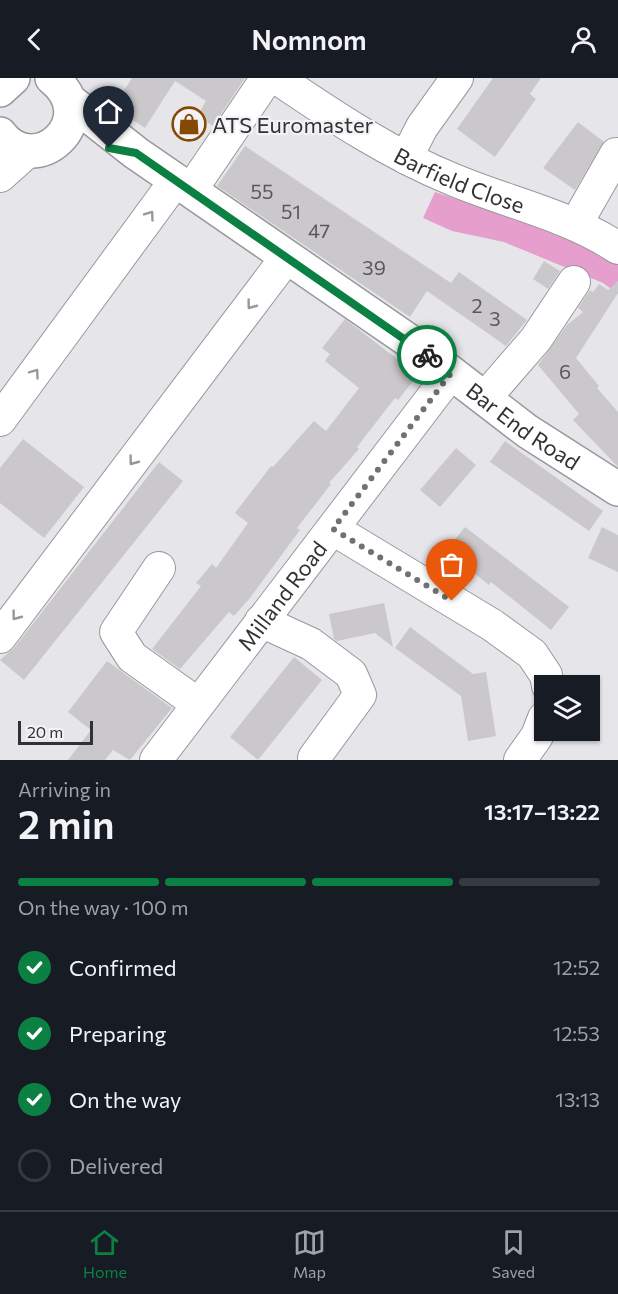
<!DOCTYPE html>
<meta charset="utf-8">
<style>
body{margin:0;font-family:Commissioner,sans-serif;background:#242831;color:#f1f3f6;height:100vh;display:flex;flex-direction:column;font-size:22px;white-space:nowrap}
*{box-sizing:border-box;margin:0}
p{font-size:20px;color:#9ea1a6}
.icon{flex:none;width:33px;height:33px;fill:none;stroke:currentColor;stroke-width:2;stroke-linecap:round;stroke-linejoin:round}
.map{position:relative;height:682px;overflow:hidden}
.sheet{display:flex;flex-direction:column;background:#171b24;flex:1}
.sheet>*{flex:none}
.buttons{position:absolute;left:534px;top:597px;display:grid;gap:12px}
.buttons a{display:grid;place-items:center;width:66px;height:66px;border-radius:0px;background:#171b24;box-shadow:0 2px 4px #0004;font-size:30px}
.scale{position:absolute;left:18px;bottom:15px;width:75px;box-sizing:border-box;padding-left:6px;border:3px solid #323233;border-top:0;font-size:16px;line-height:21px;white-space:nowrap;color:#323233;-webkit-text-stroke:4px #f3f3f7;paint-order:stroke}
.pin{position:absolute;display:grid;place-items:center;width:51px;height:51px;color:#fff;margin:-62px -26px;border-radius:50% 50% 50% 0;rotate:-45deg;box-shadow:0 0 6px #0007}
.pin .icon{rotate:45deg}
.courier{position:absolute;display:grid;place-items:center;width:60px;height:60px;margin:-30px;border:4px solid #0b8043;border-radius:50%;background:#fff;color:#222;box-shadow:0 2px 8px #0007}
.overview em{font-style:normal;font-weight:600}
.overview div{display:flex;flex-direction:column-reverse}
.overview{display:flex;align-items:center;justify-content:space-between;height:102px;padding:0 18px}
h1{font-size:39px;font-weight:600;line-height:45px}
.bar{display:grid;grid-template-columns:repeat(4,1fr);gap:9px 6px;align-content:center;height:72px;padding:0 18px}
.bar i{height:8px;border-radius:4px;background:#363941}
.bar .selected{background:#0b8043}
.bar p{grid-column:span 4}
ol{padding:0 18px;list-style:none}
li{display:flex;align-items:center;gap:18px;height:66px}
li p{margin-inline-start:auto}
li .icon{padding:6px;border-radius:50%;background:#0b8043;color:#fff;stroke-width:4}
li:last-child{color:#9ea1a6}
li i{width:33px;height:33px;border:3px solid #363941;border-radius:50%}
header{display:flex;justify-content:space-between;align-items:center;height:78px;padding:0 18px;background:#171b24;font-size:27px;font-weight:600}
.tabs{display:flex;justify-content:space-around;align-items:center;height:84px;border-top:2px solid #363941;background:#171b24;font-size:16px;color:#9ea1a6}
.tabs a{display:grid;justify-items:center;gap:3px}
.tabs .selected{color:#0b8043}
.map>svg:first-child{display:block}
</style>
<header><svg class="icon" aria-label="back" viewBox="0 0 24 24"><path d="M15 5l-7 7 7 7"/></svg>Nomnom<svg class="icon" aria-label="person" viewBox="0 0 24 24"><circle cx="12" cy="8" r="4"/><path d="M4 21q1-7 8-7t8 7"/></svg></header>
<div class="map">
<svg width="618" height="682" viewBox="0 0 618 682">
<rect width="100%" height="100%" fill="#e6e6ea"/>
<!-- forest -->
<path fill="#e69ecd" d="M 435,114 L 584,163 L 618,186 L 618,216 L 603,205 L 504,164 L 452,153 L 423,140 Z"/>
<!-- building -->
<path fill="#cbc8cc" d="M 132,0 L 245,0 L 213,48 L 197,38 L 206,23 L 175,3 L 145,50 L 113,29 Z
M 493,0 L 541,0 L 530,16 L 536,21 L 495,79 L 457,51 Z
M 578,44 L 604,64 L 575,112 L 543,90 Z
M 245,68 L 451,205 L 459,194 L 527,242 L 506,268 L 427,213 L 410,239 L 217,108 Z
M 544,183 L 560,193 L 548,211 L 533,201 Z
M 618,203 L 618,215 L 576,280 L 599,308 L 597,310 L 618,334 L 618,389 L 573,342 L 579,336 L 538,287 L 567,247 L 583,234 L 578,230 L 590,212 L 593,214 L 599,206 L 608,212 Z
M 345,241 L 418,297 L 398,322 L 395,320 L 357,369 L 359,371 L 329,405 L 331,406 L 297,450 L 300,452 L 250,520 L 234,538 L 229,534 L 180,591 L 152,571 L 201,508 L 196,505 L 212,486 L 216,490 L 248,445 L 235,435 L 271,388 L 273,389 L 314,343 L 326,353 L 359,310 L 325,283 L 330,276 L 322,270 Z
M 23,361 L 84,409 L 44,460 L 0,425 L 0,390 Z
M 505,363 L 603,433 L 589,453 L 490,384 Z
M 456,370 L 476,387 L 440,429 L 420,412 Z
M 159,384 L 183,403 L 24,602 L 0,582 L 14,570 Z
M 465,449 L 569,529 L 551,552 L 491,504 L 489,507 L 446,473 Z
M 602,449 L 618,457 L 618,494 L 588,480 Z
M 384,525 L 393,569 L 375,555 L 337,563 L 334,561 L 329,536 Z
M 410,549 L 473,596 L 486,594 L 496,658 L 468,663 L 461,618 L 395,570 Z
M 294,579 L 322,602 L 258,682 L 230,659 Z
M 107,583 L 172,630 L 130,682 L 113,672 L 105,682 L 68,682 L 91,652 L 68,634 Z"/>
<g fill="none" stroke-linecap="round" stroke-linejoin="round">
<!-- minor casing -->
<g stroke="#99989c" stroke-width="34">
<g id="minor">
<path id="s1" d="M 277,0 C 334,39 390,76 454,102 C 509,125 568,137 618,170"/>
<path d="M 406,80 L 422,49 L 457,0"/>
<path d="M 0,98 L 28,73"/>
<path d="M 191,112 L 267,0"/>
<path d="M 576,146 L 616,76"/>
<path d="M 485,320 L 536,261 L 574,204"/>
<path d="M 0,342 L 176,102"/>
<path d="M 333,451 L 492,547 L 532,576 L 546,597 L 548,608"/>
<path d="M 159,490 L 116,554 L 132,579 L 198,626"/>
<path d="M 261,543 L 311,566 L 351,596 L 360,617 L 314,680"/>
<path d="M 0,559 L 286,180"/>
<path id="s2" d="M 156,682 L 451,295"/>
<path d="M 520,682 L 537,658 L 544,640"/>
</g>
</g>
<!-- major casing -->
<g stroke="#99989c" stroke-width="36">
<g id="major">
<path d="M 0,12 L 13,0"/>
<path id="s3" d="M 70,23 L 136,75 L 415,267 L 527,353 L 618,411"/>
<path d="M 0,56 C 35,103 104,42 52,0"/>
</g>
</g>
<!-- minor -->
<use href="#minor" stroke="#fff" stroke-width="32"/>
<!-- major -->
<use href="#major" stroke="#fff" stroke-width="33"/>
</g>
<!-- one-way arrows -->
<defs><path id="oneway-chevron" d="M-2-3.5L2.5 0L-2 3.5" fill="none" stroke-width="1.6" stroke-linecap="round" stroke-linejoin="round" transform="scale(1.5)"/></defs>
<g stroke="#989899">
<use href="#oneway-chevron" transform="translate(150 137) rotate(-54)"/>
<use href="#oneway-chevron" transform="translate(251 227) rotate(127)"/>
<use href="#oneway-chevron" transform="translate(35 295) rotate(-54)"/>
<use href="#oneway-chevron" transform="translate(133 383) rotate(127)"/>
<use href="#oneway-chevron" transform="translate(16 538) rotate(127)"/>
</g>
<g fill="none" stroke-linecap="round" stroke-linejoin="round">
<!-- done -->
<path stroke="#717173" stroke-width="6" stroke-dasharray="0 10.8" d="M 427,277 L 451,295 L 333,451 L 452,523"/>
<!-- route -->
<path stroke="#0b8043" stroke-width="8" d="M 109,70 L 136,75 L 427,277"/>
</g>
<!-- icons -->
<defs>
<g id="shop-ring" transform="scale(1.725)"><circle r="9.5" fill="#f3f3f7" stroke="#854904" stroke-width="1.5"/><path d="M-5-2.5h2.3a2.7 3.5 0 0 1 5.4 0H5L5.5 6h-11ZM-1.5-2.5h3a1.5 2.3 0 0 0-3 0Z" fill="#854904"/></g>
</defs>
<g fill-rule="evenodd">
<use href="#shop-ring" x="189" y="46"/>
</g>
<g text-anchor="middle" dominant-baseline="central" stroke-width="4.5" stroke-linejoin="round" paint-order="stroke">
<!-- number labels -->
<g font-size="20" fill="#585859">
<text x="262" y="113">55</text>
<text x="291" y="133">51</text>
<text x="319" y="152">47</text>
<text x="374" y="189">39</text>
<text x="477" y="227">2</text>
<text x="495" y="240">3</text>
<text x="565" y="293">6</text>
</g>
<!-- poi labels -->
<g font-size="22" fill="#323233" stroke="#f3f3f7" text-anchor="start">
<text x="212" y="46">ATS Euromaster</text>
</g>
<!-- street labels -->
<g font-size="22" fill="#323233" stroke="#f3f3f7">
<text stroke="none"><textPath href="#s1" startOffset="210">Barfield Close</textPath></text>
<text stroke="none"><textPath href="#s3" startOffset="558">Bar End Road</textPath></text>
<text stroke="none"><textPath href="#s2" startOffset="207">Milland Road</textPath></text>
</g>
</g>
</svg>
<div class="buttons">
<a><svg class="icon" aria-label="layers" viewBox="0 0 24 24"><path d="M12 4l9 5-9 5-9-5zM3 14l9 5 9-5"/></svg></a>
</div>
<div class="scale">20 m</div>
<div class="pin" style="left:452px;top:523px;background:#ea580c"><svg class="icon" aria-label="bag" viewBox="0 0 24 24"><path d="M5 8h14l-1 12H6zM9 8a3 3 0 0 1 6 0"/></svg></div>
<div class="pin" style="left:109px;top:70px;background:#1f2937"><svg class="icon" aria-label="home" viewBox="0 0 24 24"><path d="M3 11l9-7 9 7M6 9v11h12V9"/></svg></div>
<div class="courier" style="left:427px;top:277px"><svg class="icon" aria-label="bike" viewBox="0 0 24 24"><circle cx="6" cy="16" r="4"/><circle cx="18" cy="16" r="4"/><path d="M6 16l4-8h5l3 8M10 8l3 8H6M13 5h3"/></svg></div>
</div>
<section class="sheet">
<div class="overview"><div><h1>2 min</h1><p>Arriving in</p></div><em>13:17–13:22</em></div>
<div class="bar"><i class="selected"></i><i class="selected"></i><i class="selected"></i><i></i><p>On the way · 100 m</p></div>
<ol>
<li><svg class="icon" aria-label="check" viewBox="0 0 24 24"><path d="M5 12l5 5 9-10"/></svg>Confirmed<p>12:52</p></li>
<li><svg class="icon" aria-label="check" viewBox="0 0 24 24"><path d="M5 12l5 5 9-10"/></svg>Preparing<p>12:53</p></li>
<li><svg class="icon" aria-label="check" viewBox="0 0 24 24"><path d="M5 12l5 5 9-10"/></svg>On the way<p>13:13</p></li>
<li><i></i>Delivered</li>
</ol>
</section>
<nav class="tabs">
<a class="selected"><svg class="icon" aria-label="home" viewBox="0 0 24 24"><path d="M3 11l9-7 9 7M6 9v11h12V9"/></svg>Home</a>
<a><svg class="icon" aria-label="map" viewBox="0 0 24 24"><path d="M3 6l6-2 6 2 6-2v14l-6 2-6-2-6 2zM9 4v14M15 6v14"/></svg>Map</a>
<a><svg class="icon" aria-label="saved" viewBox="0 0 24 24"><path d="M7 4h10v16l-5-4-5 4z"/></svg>Saved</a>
</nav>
